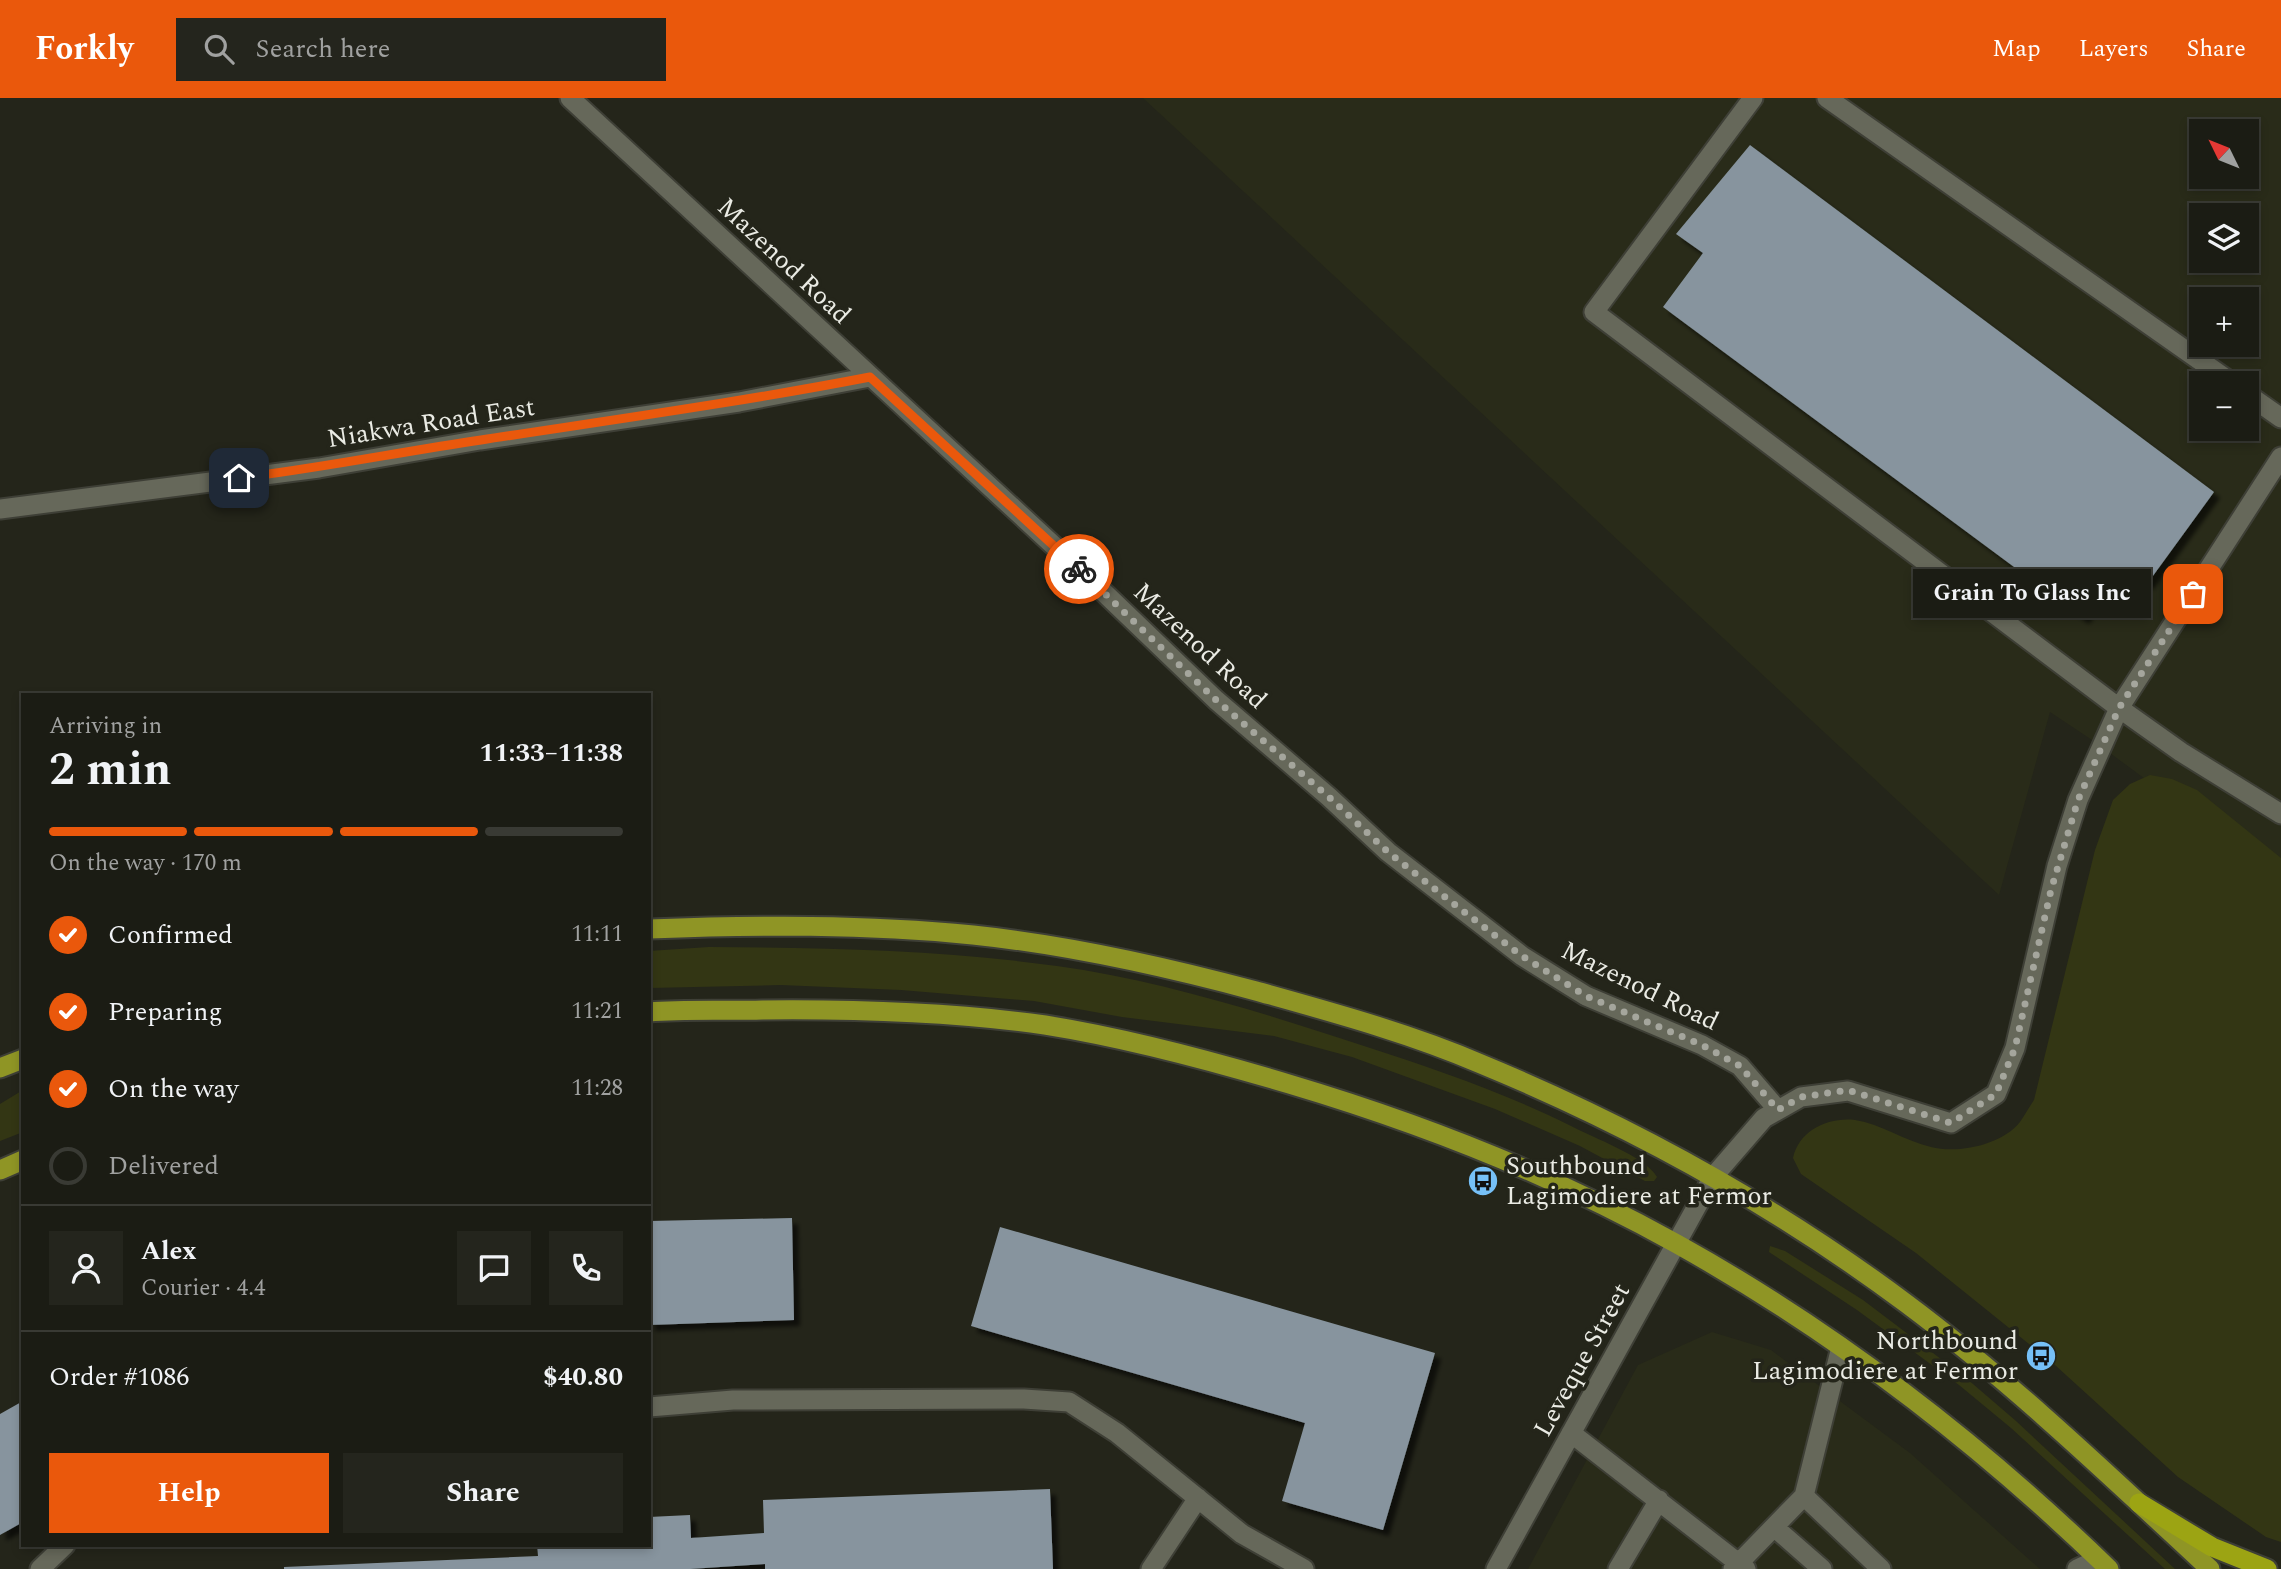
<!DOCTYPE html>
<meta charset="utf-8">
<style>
body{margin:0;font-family:Spectral,serif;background:#24251d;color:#f1f3f6;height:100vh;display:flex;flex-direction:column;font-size:26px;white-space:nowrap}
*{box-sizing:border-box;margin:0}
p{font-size:23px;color:#a0a1a0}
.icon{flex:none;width:38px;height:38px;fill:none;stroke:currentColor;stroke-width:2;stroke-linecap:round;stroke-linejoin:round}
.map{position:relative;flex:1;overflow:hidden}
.side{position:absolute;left:21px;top:595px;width:630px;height:854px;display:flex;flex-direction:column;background:#1b1c14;border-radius:0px;box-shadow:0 4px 10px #0003,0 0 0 2px #393a34}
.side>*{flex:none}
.needle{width:46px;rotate:313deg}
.buttons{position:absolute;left:2189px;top:21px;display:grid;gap:14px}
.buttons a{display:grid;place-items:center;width:70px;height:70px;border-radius:0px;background:#1b1c14;box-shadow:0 4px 10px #0003,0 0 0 2px #393a34;font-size:35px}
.pin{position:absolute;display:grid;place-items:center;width:60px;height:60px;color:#fff;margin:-30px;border-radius:14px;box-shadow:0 4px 10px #0006}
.courier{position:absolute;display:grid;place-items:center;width:70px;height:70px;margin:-35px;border:5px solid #ea580c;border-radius:50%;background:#fff;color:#222;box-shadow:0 2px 9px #0007}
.bubble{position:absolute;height:49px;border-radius:0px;background:#1b1c14;box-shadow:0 4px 10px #0003,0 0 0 2px #393a34;font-size:23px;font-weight:700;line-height:49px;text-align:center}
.head em{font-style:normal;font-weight:700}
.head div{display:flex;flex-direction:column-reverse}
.head{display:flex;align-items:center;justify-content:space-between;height:119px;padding:0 28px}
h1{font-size:46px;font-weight:700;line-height:52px}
.bar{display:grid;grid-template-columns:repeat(4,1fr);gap:10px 7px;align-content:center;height:84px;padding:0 28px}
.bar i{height:9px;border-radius:5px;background:#393a34}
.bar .active{background:#ea580c}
.bar p{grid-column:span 4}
.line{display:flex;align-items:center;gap:18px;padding:0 28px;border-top:2px solid #393a34}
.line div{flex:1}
.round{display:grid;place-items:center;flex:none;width:74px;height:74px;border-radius:0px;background:#24251d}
ol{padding:0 28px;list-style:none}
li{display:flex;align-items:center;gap:21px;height:77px}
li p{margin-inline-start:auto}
li .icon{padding:7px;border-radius:50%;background:#ea580c;color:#fff;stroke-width:4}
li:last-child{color:#a0a1a0}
li i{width:38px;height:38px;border:4px solid #393a34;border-radius:50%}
.button{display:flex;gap:14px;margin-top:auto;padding:14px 28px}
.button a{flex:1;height:80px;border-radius:0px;background:#ea580c;color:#fff;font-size:28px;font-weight:700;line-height:80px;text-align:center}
.button a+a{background:#24251d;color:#f1f3f6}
header{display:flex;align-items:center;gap:42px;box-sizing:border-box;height:98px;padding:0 35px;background:#ea580c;color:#fff}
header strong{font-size:33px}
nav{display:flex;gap:38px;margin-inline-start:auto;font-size:24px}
.search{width:490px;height:63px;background:#24251d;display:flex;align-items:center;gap:18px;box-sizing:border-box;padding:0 24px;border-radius:0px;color:#a0a1a0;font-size:26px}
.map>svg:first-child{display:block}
</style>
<header>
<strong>Forkly</strong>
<div class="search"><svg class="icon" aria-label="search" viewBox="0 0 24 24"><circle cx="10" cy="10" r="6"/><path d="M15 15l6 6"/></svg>Search here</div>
<nav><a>Map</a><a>Layers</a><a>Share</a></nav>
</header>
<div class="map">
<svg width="2281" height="1471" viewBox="0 0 2281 1471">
<defs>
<filter id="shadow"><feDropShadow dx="6" dy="6" stdDeviation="2" flood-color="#0009"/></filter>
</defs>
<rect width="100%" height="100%" fill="#24251a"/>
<!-- built -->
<path fill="#292b19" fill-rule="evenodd" d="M 1143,0 L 2281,0 L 2281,781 L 2095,644 L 2050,614 L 1999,797 ZM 2202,33 L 2247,33 L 2247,79 L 2202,79 ZM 2202,117 L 2247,117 L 2247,163 L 2202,163 ZM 2202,201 L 2247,201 L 2247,247 L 2202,247 ZM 2202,285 L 2247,285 L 2247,331 L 2202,331 Z
M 1712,1234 L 1771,1252 L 1910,1355 L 2040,1471 L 1528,1471 L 1638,1267 Z"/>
<!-- green -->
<path fill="#333614" d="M 2150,677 L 2172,681 L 2197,692 L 2281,760 L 2281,1444 L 2266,1439 L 2178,1379 L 2055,1267 L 1916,1155 L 1801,1076 L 1793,1060 C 1799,1033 1827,1019 1855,1022 C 1881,1026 1905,1043 1931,1049 C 1958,1056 2002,1047 2020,1024 C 2025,1017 2029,1009 2034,1002 L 2095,752 L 2113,702 L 2130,686 Z
M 709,849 C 827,850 941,852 1057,868 C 1159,882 1267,916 1364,948 C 1435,971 1505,995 1571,1028 C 1593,1040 1645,1058 1657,1079 L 1654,1083 L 1645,1083 L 1580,1048 L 1495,1011 L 1352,959 L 1274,938 L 1122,919 L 1034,903 L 901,892 L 781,887 L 649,890 L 649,853 Z
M 23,992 L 23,1034 L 0,1043 L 0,1006 Z
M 1770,1148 L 1785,1153 L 1863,1202 L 1966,1280 L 2016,1323 L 2175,1471 L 2165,1471 L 2011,1330 L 1959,1287 L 1857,1212 L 1769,1154 Z"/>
<!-- building -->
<path fill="#87949e" filter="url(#shadow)" d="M 1750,47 L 2214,394 L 2147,486 L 2122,469 L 2083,520 L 1663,209 L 1703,155 L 1676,136 Z
M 792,1120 L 794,1222 L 649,1227 L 649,1123 Z
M 1000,1129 L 1435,1255 L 1383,1432 L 1282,1403 L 1305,1325 L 971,1228 Z
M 23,1303 L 23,1424 L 0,1437 L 0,1316 Z
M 1050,1391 L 1053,1471 L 765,1471 L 765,1466 L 690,1471 L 284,1471 L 284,1469 L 538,1458 L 537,1447 L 649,1447 L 649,1419 L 690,1417 L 691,1440 L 764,1435 L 763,1402 Z"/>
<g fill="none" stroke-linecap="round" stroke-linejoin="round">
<!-- service casing -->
<g stroke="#3e3f36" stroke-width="23">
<path id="service" d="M 570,0 L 1093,484 L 1216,602 L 1329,699 L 1388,754 L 1522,858 L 1586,898 L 1702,947 L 1740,968 L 1778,1012
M 1753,0 L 1594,214 L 2119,610 L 2281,359
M 1827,0 L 2232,285
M 2247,296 L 2281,320
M 0,411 L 319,370 L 480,342 L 739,304 L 870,279
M 649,1309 L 733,1302 L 1024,1301 L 1069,1304 L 1117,1335 L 1242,1436 L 1304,1471
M 1571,1335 L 1746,1471
M 1804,1398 L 1881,1471
M 1774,1429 L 1822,1471
M 40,1471 L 65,1447
M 1151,1471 L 1198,1400
M 1496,1471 L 1713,1079 L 1764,1020 L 1801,999 L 1848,993 L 1951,1025 L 1996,996 L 2015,950 L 2057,768 L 2078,702 L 2119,610 L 2181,654 L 2281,716
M 1618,1471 L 1659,1402
M 1733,1471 L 1804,1398 L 1841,1249
M 2077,1471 L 2098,1461"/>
</g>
<!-- primary casing -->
<g stroke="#3e3f36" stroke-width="23">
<path id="primary" d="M 649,831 C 757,827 865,826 973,837 C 1069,847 1163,868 1256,893 C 1331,914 1409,935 1481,966 C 1631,1028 1776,1108 1907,1206 C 2014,1286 2112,1380 2210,1471
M 649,914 C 687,911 725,913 762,912 C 856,911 952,914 1045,927 C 1127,940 1209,962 1289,986 C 1420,1025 1557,1079 1677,1146 C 1835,1234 1979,1345 2109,1471
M 0,970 L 23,961
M 0,1072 L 23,1062"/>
</g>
<!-- trunk casing -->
<g stroke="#3e3f36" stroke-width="23">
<path id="trunk" d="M 2139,1405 L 2212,1449 L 2267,1471"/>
</g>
<!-- service -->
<use href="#service" stroke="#66685a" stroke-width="19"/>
<!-- primary -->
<use href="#primary" stroke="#8f9525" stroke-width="19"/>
<!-- trunk -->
<use href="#trunk" stroke="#9ca413" stroke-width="19"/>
</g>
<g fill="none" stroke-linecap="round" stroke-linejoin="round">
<!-- done -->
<path stroke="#a5a69d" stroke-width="7" stroke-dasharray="0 12.6" d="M 1079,471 L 1216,602 L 1329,699 L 1388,754 L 1454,806 L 1522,858 L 1586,898 L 1702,947 L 1740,968 L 1778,1012 L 1801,999 L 1848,992 L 1951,1025 L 1996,996 L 2015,950 L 2051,792 L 2078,702 L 2119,610 L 2193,496"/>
<!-- route -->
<path stroke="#ea580c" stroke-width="9" d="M 239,380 C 321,370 400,354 481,342 C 611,322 741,304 870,279 L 1079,471"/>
</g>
<!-- icons -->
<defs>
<g id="bus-disc" transform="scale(1.575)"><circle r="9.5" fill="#76c0f7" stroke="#24251a"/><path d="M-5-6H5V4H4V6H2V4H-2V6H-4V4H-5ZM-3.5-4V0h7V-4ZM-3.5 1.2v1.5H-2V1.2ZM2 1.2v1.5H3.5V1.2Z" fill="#111"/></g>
</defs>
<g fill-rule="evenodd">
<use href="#bus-disc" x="1483" y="1083"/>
<use href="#bus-disc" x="2041" y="1258"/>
</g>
<g text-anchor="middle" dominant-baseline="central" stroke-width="7" stroke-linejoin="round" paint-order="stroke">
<!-- street labels -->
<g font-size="26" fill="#eaebe4" stroke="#24251a">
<text transform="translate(784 163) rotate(43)">Mazenod Road</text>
<text transform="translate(431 325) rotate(-9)">Niakwa Road East</text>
<text transform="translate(1200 548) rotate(43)">Mazenod Road</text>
<text transform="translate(1640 888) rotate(26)">Mazenod Road</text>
<text transform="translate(1582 1262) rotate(-61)">Leveque Street</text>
</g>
<!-- poi labels -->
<g font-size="26" fill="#eaebe4" stroke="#24251a" text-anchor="start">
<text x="1506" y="1068">Southbound<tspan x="1506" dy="30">Lagimodiere at Fermor</tspan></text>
<text x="2018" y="1243" text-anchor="end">Northbound<tspan x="2018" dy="30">Lagimodiere at Fermor</tspan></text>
</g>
</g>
</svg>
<div class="buttons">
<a><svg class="needle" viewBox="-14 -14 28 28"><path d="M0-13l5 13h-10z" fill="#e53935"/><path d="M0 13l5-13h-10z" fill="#a0a1a0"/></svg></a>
<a><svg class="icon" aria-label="layers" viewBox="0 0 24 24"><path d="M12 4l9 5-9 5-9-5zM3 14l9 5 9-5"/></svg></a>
<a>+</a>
<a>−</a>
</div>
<div class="pin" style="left:2193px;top:496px;background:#ea580c"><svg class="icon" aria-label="bag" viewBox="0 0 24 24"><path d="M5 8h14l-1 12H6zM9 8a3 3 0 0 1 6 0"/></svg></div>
<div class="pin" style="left:239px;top:380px;background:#1f2937"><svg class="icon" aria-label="home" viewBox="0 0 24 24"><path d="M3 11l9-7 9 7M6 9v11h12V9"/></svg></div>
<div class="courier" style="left:1079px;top:471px"><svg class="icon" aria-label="bike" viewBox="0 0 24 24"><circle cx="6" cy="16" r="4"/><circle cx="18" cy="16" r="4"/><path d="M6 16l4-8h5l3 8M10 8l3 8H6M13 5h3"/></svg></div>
<div class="bubble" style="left:1913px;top:471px;width:238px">Grain To Glass Inc</div>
<section class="side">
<div class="head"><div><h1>2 min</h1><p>Arriving in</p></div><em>11:33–11:38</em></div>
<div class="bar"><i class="active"></i><i class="active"></i><i class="active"></i><i></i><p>On the way · 170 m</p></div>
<ol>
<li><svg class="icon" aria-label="check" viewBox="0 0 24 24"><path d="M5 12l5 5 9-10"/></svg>Confirmed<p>11:11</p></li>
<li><svg class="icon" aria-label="check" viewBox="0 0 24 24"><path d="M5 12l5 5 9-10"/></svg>Preparing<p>11:21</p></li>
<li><svg class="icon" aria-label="check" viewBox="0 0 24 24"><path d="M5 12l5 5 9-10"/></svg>On the way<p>11:28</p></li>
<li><i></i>Delivered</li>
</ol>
<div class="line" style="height:126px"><a class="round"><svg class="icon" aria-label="person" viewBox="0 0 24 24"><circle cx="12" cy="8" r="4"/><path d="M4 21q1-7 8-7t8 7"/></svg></a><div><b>Alex</b><p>Courier · 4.4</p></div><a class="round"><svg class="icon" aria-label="chat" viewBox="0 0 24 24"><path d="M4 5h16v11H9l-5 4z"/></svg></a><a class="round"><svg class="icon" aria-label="phone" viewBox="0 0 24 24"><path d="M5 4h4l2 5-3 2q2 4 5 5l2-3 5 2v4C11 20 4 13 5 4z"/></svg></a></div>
<div class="line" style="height:91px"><div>Order #1086</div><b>$40.80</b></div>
<div class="button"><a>Help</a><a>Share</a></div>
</section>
</div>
